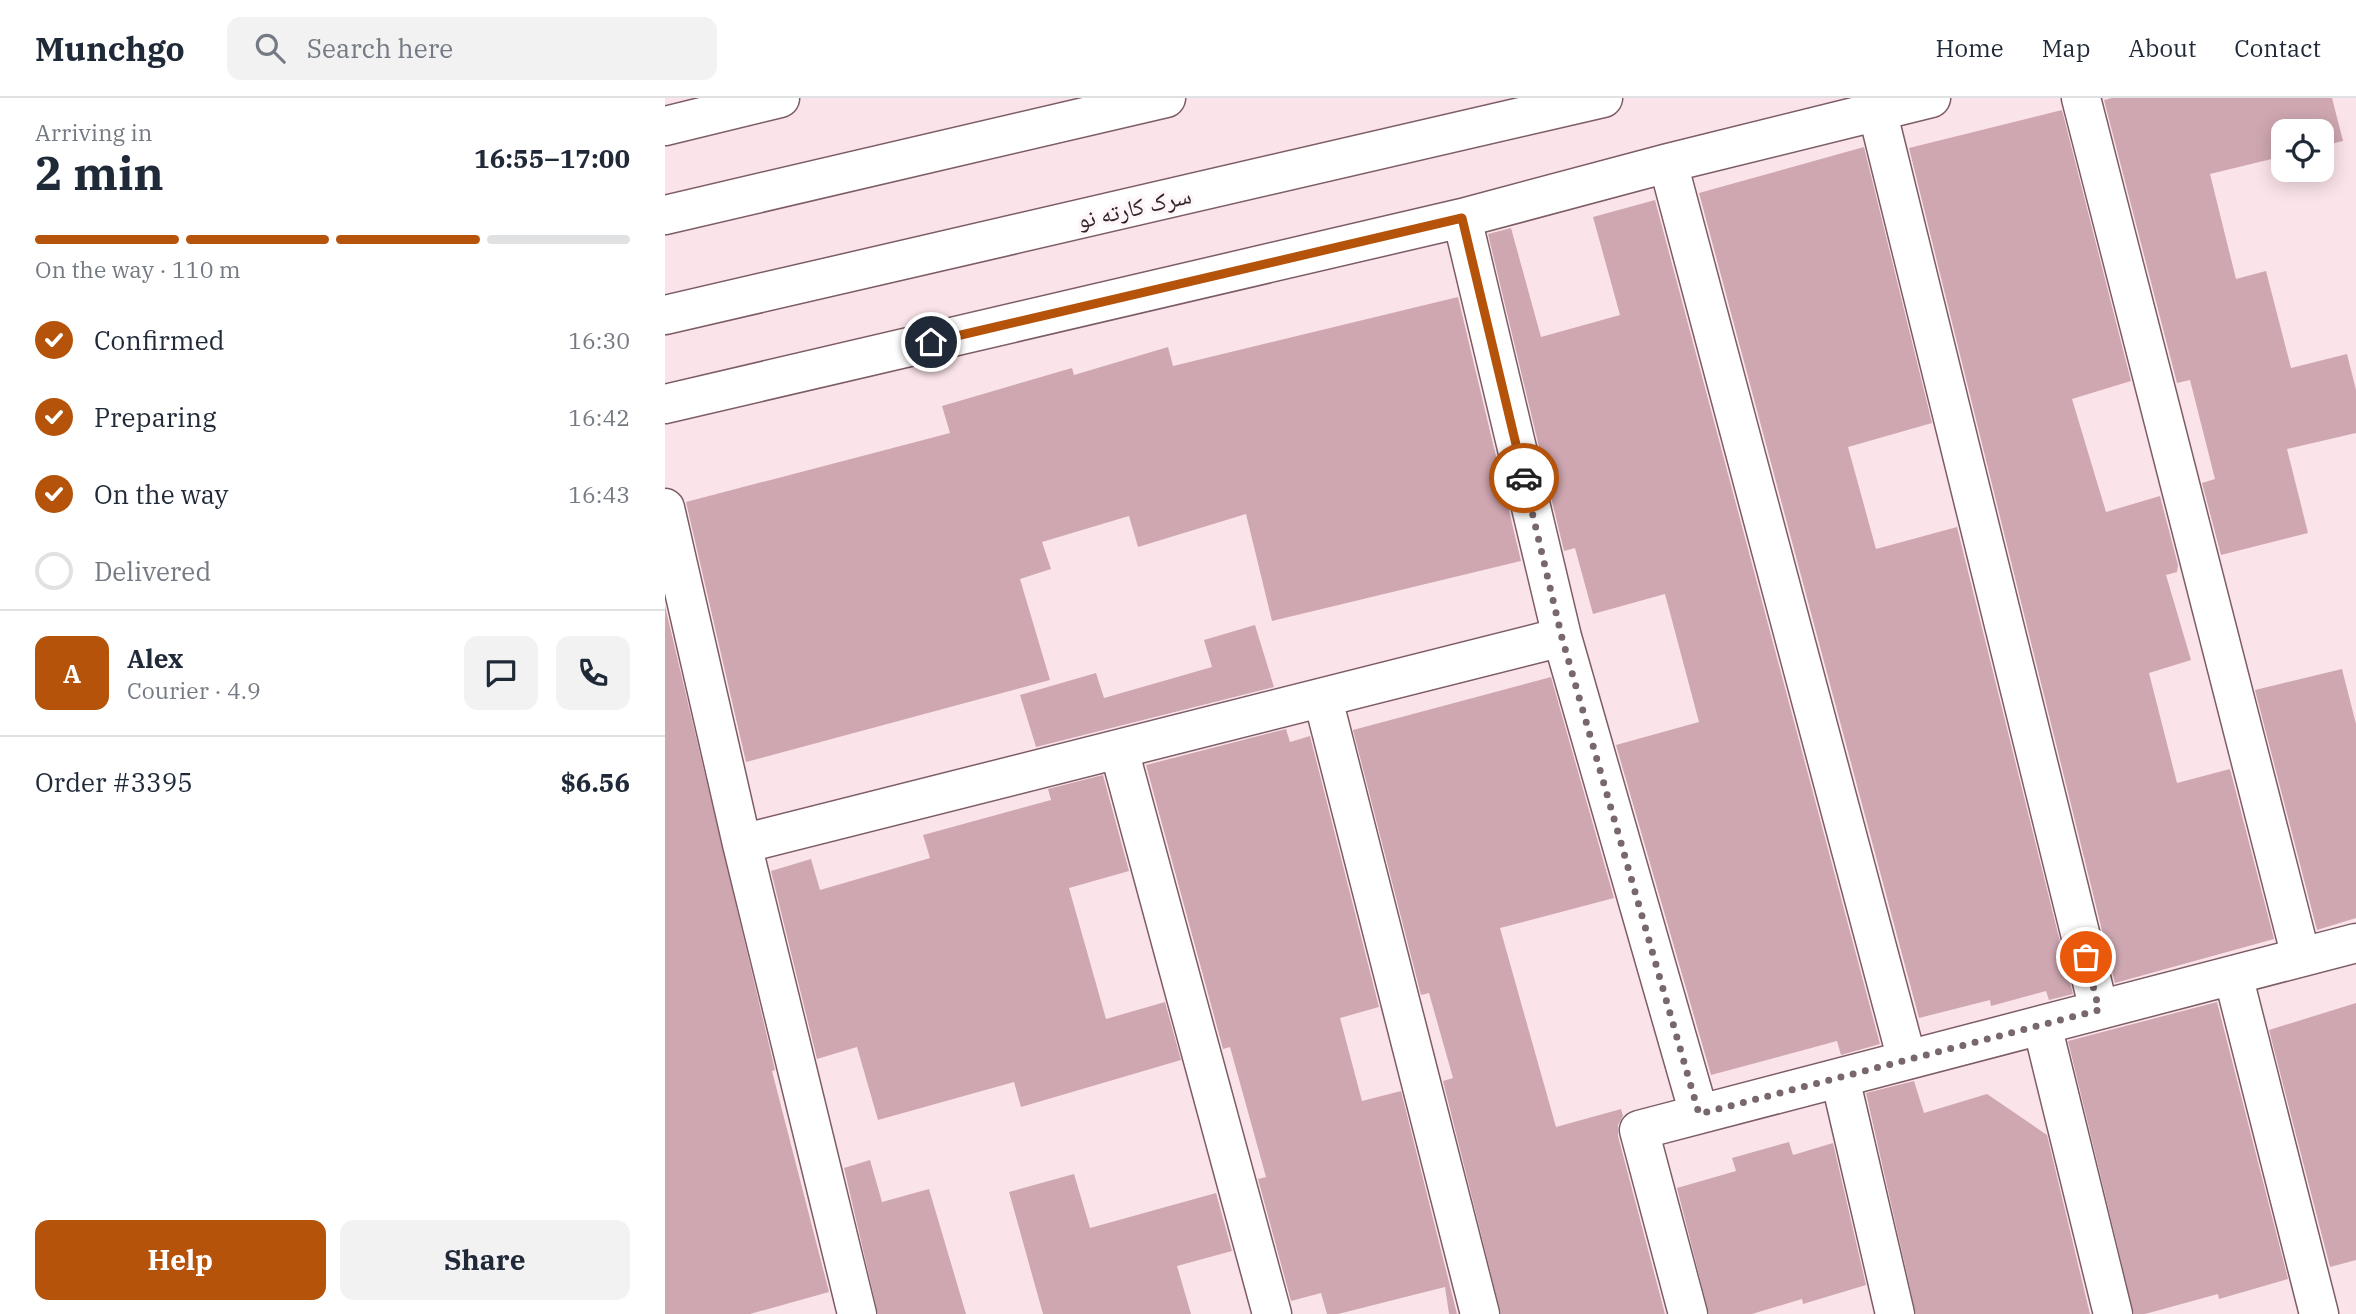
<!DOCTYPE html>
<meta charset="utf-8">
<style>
body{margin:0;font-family:"IBM Plex Serif","Noto Naskh Arabic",serif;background:#f2f2f3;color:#1f2937;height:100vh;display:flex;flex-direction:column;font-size:26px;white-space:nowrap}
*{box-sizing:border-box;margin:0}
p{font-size:23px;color:#747a83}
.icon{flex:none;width:38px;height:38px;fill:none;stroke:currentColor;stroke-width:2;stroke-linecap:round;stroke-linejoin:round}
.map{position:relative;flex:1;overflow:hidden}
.side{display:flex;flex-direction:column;background:#fff;width:665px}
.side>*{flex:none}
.fabs{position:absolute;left:1606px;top:21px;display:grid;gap:14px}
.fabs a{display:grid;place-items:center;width:63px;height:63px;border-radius:14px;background:#fff;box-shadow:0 4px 18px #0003;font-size:35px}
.pin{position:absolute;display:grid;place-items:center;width:60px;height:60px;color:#fff;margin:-30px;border:4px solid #fff;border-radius:50%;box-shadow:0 2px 7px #0007}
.courier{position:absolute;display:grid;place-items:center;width:70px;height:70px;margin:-35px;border:5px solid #b45309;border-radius:50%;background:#fff;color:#222;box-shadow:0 2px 9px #0007}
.summary em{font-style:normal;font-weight:700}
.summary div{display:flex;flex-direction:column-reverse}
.summary{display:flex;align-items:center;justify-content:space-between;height:119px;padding:0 35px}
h1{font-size:46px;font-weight:700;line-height:52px}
.bar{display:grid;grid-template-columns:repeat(4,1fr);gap:10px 7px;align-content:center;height:84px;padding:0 35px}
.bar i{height:9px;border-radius:5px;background:#e0e1e3}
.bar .on{background:#b45309}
.bar p{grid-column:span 4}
.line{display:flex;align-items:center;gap:18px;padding:0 35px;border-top:2px solid #e0e1e3}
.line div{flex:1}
.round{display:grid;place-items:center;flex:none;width:74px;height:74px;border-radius:14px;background:#f2f2f3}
ol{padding:0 35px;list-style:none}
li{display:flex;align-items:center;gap:21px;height:77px}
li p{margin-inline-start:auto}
li .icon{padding:7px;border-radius:50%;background:#b45309;color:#fff;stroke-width:4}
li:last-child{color:#747a83}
li i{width:38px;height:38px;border:4px solid #e0e1e3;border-radius:50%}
.primary-button{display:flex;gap:14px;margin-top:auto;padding:14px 35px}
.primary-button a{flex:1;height:80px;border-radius:14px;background:#b45309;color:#fff;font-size:28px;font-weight:700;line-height:80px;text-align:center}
.primary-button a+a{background:#f2f2f3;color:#1f2937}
header{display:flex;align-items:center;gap:42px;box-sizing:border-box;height:98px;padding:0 35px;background:#fff;border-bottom:2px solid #e0e1e3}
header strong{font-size:33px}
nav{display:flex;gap:38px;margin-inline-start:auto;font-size:24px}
.search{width:490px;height:63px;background:#f2f2f3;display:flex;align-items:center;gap:18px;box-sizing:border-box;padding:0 24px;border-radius:14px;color:#747a83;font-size:26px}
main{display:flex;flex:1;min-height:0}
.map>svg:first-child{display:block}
</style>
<header>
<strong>Munchgo</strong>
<div class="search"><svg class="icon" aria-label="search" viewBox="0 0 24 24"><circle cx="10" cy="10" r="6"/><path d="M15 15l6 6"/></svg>Search here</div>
<nav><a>Home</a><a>Map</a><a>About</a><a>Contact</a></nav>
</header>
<main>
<section class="side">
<div class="summary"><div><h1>2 min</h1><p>Arriving in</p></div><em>16:55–17:00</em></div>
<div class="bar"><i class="on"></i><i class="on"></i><i class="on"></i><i></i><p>On the way · 110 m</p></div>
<ol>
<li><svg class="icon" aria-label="check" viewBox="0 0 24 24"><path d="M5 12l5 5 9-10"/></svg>Confirmed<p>16:30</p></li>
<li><svg class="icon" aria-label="check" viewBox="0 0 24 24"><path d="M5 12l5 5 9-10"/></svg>Preparing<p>16:42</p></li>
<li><svg class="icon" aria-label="check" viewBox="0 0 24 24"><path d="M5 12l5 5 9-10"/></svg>On the way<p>16:43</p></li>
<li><i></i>Delivered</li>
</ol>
<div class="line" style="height:126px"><b class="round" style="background:#b45309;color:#fff">A</b><div><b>Alex</b><p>Courier · 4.9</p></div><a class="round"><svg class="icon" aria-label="chat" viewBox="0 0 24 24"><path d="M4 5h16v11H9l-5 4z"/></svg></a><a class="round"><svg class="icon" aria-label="phone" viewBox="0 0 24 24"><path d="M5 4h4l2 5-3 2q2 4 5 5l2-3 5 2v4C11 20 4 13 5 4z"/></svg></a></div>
<div class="line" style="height:91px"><div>Order #3395</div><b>$6.56</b></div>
<div class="primary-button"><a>Help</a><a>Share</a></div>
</section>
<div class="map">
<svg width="1691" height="1216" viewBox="0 0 1691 1216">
<rect width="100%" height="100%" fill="#fbe4e9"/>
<!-- building -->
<path fill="#cfa7b1" d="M 1447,0 L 1667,0 L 1678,43 L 1657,48 L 1657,33 L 1619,33 L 1619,58 L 1545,76 L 1571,181 L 1601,173 L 1626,270 L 1682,256 L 1691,292 L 1691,335 L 1622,351 L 1643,435 L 1556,457 L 1537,385 L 1550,381 L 1525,282 L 1512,285 L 1439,2 Z
M 1397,12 L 1466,283 L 1407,301 L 1441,414 L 1495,398 L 1513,467 L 1512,474 L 1501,477 L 1526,562 L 1484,575 L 1512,685 L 1565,671 L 1609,841 L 1450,885 L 1244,50 Z
M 1199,49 L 1267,325 L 1183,349 L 1211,451 L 1292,429 L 1408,896 L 1384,902 L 1381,893 L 1326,908 L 1325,902 L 1254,920 L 1034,95 Z
M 990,102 L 1215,946 L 1176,957 L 1172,943 L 1046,977 L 951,647 L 1034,624 L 1000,496 L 928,516 L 910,450 L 899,453 L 823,136 L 846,130 L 876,239 L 955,217 L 928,119 Z
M 793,199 L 856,463 L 607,523 L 581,416 L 473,449 L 464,418 L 377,444 L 386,471 L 355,481 L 385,582 L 81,664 L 21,404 L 285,335 L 277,308 L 407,270 L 409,277 L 503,249 L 508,268 Z
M 0,508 L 110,972 L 107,973 L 164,1194 L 85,1216 L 0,1216 Z
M 590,527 L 609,589 L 371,649 L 355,597 L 431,575 L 439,600 L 547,569 L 539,542 Z
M 1677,571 L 1691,626 L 1691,820 L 1652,832 L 1590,592 Z
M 886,579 L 949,800 L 835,830 L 891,1029 L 956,1011 L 958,1018 L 953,1027 L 953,1038 L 1000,1216 L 836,1216 L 778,983 L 788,980 L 764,895 L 756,897 L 688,632 Z
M 621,631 L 625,644 L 645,638 L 714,909 L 675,920 L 697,1003 L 736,993 L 792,1216 L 784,1216 L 780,1189 L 673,1216 L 662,1216 L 656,1195 L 626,1203 L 593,1081 L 601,1079 L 565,949 L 558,951 L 481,667 Z
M 438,677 L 464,773 L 404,790 L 441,921 L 500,904 L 516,962 L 356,1009 L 349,984 L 213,1022 L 192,949 L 152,961 L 106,773 L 146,761 L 155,792 L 265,760 L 258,737 L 386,702 L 383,691 Z
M 1552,904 L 1623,1181 L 1554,1201 L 1553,1196 L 1480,1216 L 1469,1216 L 1403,943 Z
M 1691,905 L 1691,1162 L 1665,1169 L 1604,932 Z
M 1249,983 L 1259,1015 L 1322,996 L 1382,1037 L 1425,1216 L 1251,1216 L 1201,995 Z
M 1124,1044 L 1128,1057 L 1168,1045 L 1201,1187 L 1138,1206 L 1137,1201 L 1087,1216 L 1044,1216 L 1012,1090 L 1071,1073 L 1067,1060 Z
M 205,1062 L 217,1104 L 264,1091 L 301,1216 L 213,1216 L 179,1070 Z
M 409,1076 L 425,1130 L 551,1095 L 567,1153 L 512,1168 L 526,1216 L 378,1216 L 344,1094 Z"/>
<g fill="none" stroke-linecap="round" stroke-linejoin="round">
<!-- street casing -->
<g stroke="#7d5c65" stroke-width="41">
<path id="street" d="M 1416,0 L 1636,859
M 1212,12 L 1434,912
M 0,28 L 115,0
M 1003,65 L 1242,962
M 797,120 L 897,539 L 1034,1016
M 0,306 L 797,120 L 1003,65 L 1266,0
M 0,410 L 77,746 L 192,1216
M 658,601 L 815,1216
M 454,652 L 607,1216
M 77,746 L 897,539
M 1568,877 L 1654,1216
M 1377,927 L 1448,1216
M 1175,980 L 1230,1216
M 1023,1216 L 974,1032 L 1691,845"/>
</g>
<!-- highway casing -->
<g stroke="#7d5c65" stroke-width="41">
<path id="highway" d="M 0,117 L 501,0
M 0,217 L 938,0"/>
</g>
<!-- street -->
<use href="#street" stroke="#fff" stroke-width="38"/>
<!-- highway -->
<use href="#highway" stroke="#fff" stroke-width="38"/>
</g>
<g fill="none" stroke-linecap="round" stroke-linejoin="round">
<!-- done -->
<path stroke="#78676b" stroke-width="7" stroke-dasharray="0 12.6" d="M 859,380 L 897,540 L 1034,1016 L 1434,912 L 1421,859"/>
<!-- route -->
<path stroke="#b45309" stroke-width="9" d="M 266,244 L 797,120 L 859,380"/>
</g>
<g text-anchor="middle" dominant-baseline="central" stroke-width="7" stroke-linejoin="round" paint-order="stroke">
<!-- street labels -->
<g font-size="24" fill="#312327" stroke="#fdf5f7">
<text transform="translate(469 109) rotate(-13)">سرک کارته نو</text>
</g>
</g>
</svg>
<div class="fabs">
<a><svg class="icon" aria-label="locate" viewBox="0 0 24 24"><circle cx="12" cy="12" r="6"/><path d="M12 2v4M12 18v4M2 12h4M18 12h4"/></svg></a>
</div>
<div class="pin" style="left:1421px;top:859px;background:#ea580c"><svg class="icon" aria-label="bag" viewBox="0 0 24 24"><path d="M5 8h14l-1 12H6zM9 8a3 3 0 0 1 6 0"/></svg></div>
<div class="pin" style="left:266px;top:244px;background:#1f2937"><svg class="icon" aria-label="home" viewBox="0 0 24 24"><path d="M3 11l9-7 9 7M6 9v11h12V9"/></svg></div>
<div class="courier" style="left:859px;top:380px"><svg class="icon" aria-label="car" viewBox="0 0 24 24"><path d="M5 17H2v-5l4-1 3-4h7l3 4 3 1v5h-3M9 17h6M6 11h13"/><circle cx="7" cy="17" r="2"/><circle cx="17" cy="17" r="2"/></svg></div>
</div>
</main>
